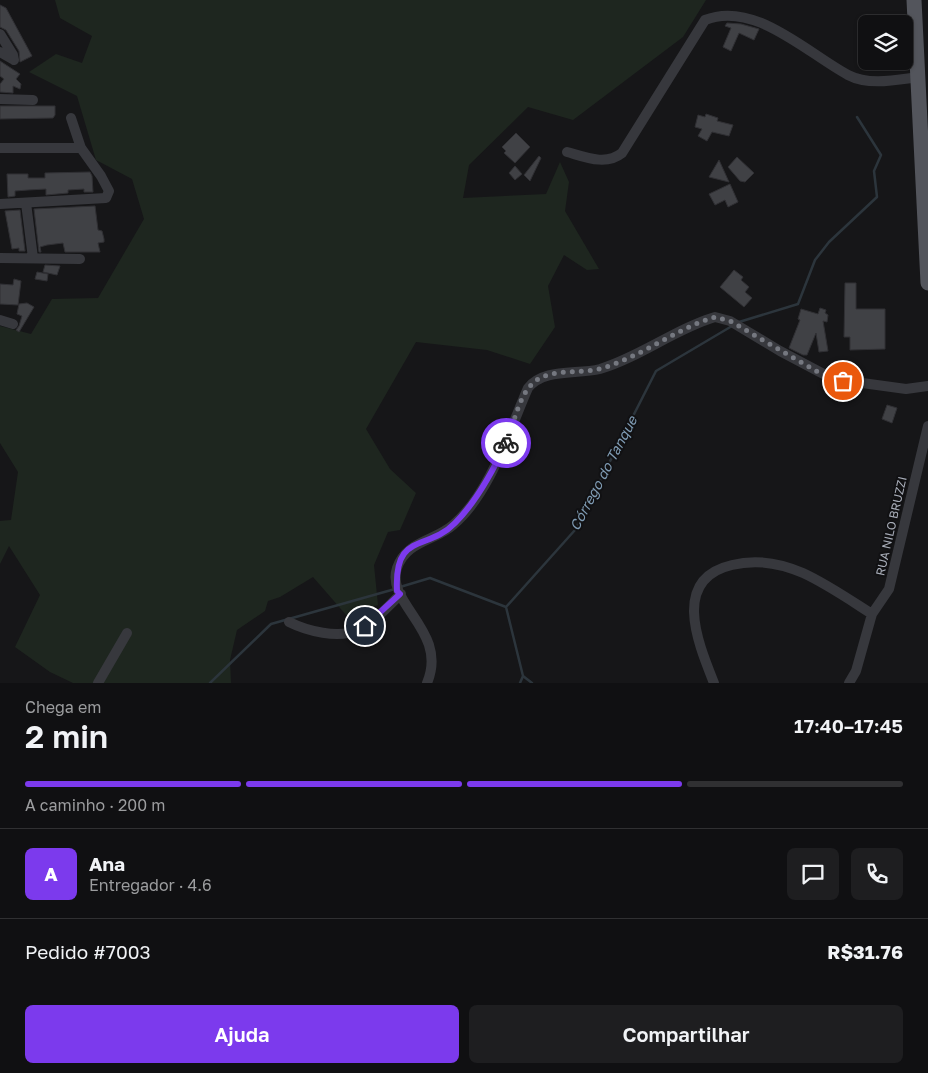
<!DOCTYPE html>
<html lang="pt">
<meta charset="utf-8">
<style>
body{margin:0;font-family:"Golos Text",sans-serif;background:#1e1e20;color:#f1f3f6;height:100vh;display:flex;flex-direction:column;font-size:19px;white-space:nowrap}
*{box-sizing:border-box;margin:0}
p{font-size:16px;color:#9c9d9f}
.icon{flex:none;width:28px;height:28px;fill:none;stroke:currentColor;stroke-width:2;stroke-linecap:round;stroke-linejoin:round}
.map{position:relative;height:683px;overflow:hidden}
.drawer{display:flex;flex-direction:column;background:#101012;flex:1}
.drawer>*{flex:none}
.tools{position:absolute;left:858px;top:15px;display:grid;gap:10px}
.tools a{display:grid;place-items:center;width:55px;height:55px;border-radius:8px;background:#101012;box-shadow:0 1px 4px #0004,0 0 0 1px #303032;font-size:25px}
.pin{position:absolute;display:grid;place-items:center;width:42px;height:42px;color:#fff;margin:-21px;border:2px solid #fff;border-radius:50%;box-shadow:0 1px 5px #0007}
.courier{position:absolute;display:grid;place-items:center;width:50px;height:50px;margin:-25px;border:4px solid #7c3aed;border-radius:50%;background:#fff;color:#222;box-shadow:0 1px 6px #0007}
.head em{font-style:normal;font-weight:600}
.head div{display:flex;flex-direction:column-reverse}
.head{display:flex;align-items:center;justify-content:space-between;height:85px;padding:0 25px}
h1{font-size:32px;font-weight:600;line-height:38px}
.bar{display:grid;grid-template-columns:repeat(4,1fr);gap:8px 5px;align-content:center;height:60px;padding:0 25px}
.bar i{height:6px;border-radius:4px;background:#303032}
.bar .selected{background:#7c3aed}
.bar p{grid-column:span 4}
.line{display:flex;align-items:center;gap:12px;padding:0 25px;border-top:1px solid #303032}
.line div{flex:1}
.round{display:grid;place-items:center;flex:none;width:52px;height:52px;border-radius:8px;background:#1e1e20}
.button{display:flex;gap:10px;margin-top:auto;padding:10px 25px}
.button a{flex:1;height:58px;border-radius:8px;background:#7c3aed;color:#fff;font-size:20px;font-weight:600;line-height:58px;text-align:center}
.button a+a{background:#1e1e20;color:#f1f3f6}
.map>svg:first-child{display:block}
</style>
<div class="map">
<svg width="928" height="683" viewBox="0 0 928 683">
<rect width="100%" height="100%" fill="#161618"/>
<!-- green -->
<path fill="#1e261f" d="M 55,0 L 706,0 L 683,37 L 573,120 L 528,107 L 469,165 L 463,198 L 546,194 L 560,162 L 569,182 L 565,211 L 599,269 L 587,270 L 564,255 L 548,286 L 555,327 L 530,364 L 487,350 L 416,342 L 366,429 L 390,469 L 416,493 L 400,530 L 388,532 L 374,565 L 378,605 L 347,616 L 313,577 L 280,597 L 268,601 L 265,611 L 237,630 L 230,660 L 231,683 L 73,683 L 50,672 L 15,647 L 40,595 L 9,546 L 0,564 L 0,521 L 11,520 L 18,472 L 0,443 L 0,326 L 31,334 L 52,299 L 98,298 L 144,219 L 132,179 L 96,160 L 77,96 L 29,72 L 56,54 L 82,63 L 92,36 L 60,18 Z"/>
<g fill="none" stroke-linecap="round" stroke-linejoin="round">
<!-- stream -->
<path stroke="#2c353c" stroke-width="2.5" d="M 739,322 L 798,304 L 815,260 L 829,242 L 877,197 L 874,171 L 881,155 L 857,117
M 400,587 L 430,578 L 506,607 L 575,530 L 656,371 L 732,326
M 506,607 L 523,676 L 520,683
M 523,676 L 532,683
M 210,683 L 271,624 L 395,589"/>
</g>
<!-- building -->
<path fill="#404145" stroke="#303034" d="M 0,5 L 6,8 L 32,56 L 20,62 L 19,51 L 6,30 L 0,27 Z
M 727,23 L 741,24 L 759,29 L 754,40 L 739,33 L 731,51 L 723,47 L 731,28 L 725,26 Z
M 0,61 L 20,74 L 16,79 L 21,84 L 20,89 L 13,86 L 13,93 L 0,92 L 0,84 L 4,79 L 0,76 Z
M 0,106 L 55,106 L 55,115 L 53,118 L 0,119 Z
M 706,114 L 718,118 L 717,121 L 733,125 L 729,136 L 712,132 L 707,141 L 698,136 L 702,129 L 695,127 L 698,115 L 705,117 Z
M 516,133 L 530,147 L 515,163 L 504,153 L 506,151 L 502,147 Z
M 539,156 L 541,158 L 530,181 L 524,175 Z
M 737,157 L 754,173 L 745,182 L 740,181 L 728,167 Z
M 719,160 L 729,182 L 709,177 Z
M 515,166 L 522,174 L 515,180 L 509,173 Z
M 90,172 L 92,176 L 93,192 L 84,192 L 84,189 L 68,190 L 68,193 L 46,195 L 46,189 L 28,190 L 15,191 L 15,196 L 8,197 L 7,174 L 28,174 L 28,178 L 45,178 L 45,173 Z
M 730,184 L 738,202 L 728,207 L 725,200 L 715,205 L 709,194 Z
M 95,206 L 98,230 L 102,231 L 104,239 L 104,242 L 98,243 L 100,252 L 65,252 L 63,243 L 47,245 L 40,247 L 41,252 L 39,252 L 34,209 Z
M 20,210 L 25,251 L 19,251 L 19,248 L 12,249 L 5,211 Z
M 45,265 L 60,266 L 57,275 L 43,272 Z
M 734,270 L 743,277 L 741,280 L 749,287 L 745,292 L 752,298 L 744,307 L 720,287 Z
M 37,272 L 48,274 L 47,281 L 35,279 Z
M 14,279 L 21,281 L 18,305 L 0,304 L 0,284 L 13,285 Z
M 845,283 L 856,283 L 856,309 L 885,309 L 885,349 L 850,350 L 850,337 L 844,337 Z
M 27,303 L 34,307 L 19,332 L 16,330 L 19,326 L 22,316 L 17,314 L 19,304 Z
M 820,308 L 826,310 L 825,313 L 828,315 L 827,322 L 823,321 L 828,351 L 819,352 L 816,333 L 807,355 L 803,355 L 789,348 L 800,320 L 798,319 L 801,309 L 818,314 Z
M 887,405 L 897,408 L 892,423 L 882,419 Z"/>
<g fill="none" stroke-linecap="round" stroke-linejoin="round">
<!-- minor -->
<path stroke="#37383d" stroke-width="10" d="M 0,34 L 13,55 L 14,60
M 0,52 L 14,60
M 0,99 L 33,100
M 0,148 L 81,148 L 71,118
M 567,152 C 585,157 606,166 622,153 L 705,20 C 754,0 807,53 848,75 C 869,86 896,80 919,77
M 26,203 L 33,258
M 0,204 L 106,198 L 109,191 L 101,176 L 81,148
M 0,258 L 80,259
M 0,320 L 13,324
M 289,622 C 307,631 338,639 358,630 C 374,623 388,606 401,594
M 98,683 L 127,633
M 427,683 C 449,631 385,604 397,568 C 406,541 435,541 453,525 C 490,494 509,431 528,388 C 544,368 576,375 600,369 C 640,357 675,329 715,317 L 730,321 L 780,351 L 833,379 L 906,389 L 928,386
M 714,683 C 698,643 671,579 732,565 C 756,559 780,563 803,573 C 827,584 850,600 872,614
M 849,683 L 856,671 L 872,614 L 889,589 L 928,426"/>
<!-- primary -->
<path stroke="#53555c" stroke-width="15" d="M 914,0 L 928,283"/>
</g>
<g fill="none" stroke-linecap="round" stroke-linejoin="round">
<!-- done -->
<path stroke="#757880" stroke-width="5" stroke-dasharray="0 9" d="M 506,443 C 514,425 518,397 533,383 C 549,368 579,374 599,369 C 640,358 675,329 715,317 L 730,321 L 818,372 L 843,381"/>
<!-- route -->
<path stroke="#7c3aed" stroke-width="6" d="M 365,626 L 400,594 L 397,591 C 394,531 427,552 455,523 C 477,501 493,471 506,443"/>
</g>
<g text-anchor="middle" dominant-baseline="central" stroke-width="4" stroke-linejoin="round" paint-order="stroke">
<!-- street labels -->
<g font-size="12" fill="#a8adb8" stroke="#111113">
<text transform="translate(891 526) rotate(-77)">RUA NILO BRUZZI</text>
</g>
<!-- water labels -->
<g font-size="14" font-style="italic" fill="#7f9bb3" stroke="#111113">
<text transform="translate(603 473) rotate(-62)">Córrego do Tanque</text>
</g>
</g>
</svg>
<div class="tools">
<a><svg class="icon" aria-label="layers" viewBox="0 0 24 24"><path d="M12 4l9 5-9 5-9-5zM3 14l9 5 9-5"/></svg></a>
</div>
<div class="pin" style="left:843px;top:381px;background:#ea580c"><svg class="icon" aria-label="bag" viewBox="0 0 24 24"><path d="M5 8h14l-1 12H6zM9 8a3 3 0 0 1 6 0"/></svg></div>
<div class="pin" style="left:365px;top:626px;background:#1f2937"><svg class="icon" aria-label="home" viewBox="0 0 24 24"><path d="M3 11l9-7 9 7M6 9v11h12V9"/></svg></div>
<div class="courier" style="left:506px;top:443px"><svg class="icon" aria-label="bike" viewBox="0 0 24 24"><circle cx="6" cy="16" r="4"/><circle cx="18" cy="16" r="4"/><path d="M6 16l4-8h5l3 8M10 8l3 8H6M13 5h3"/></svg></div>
</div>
<section class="drawer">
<div class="head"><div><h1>2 min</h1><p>Chega em</p></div><em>17:40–17:45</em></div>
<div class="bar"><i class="selected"></i><i class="selected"></i><i class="selected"></i><i></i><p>A caminho · 200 m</p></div>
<div class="line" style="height:90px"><b class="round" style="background:#7c3aed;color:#fff">A</b><div><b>Ana</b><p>Entregador · 4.6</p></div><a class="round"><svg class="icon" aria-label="chat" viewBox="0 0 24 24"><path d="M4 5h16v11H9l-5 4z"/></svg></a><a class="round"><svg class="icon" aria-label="phone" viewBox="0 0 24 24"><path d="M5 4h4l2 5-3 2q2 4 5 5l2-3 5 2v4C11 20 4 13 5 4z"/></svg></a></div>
<div class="line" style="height:65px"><div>Pedido #7003</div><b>R$31.76</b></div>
<div class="button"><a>Ajuda</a><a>Compartilhar</a></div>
</section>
